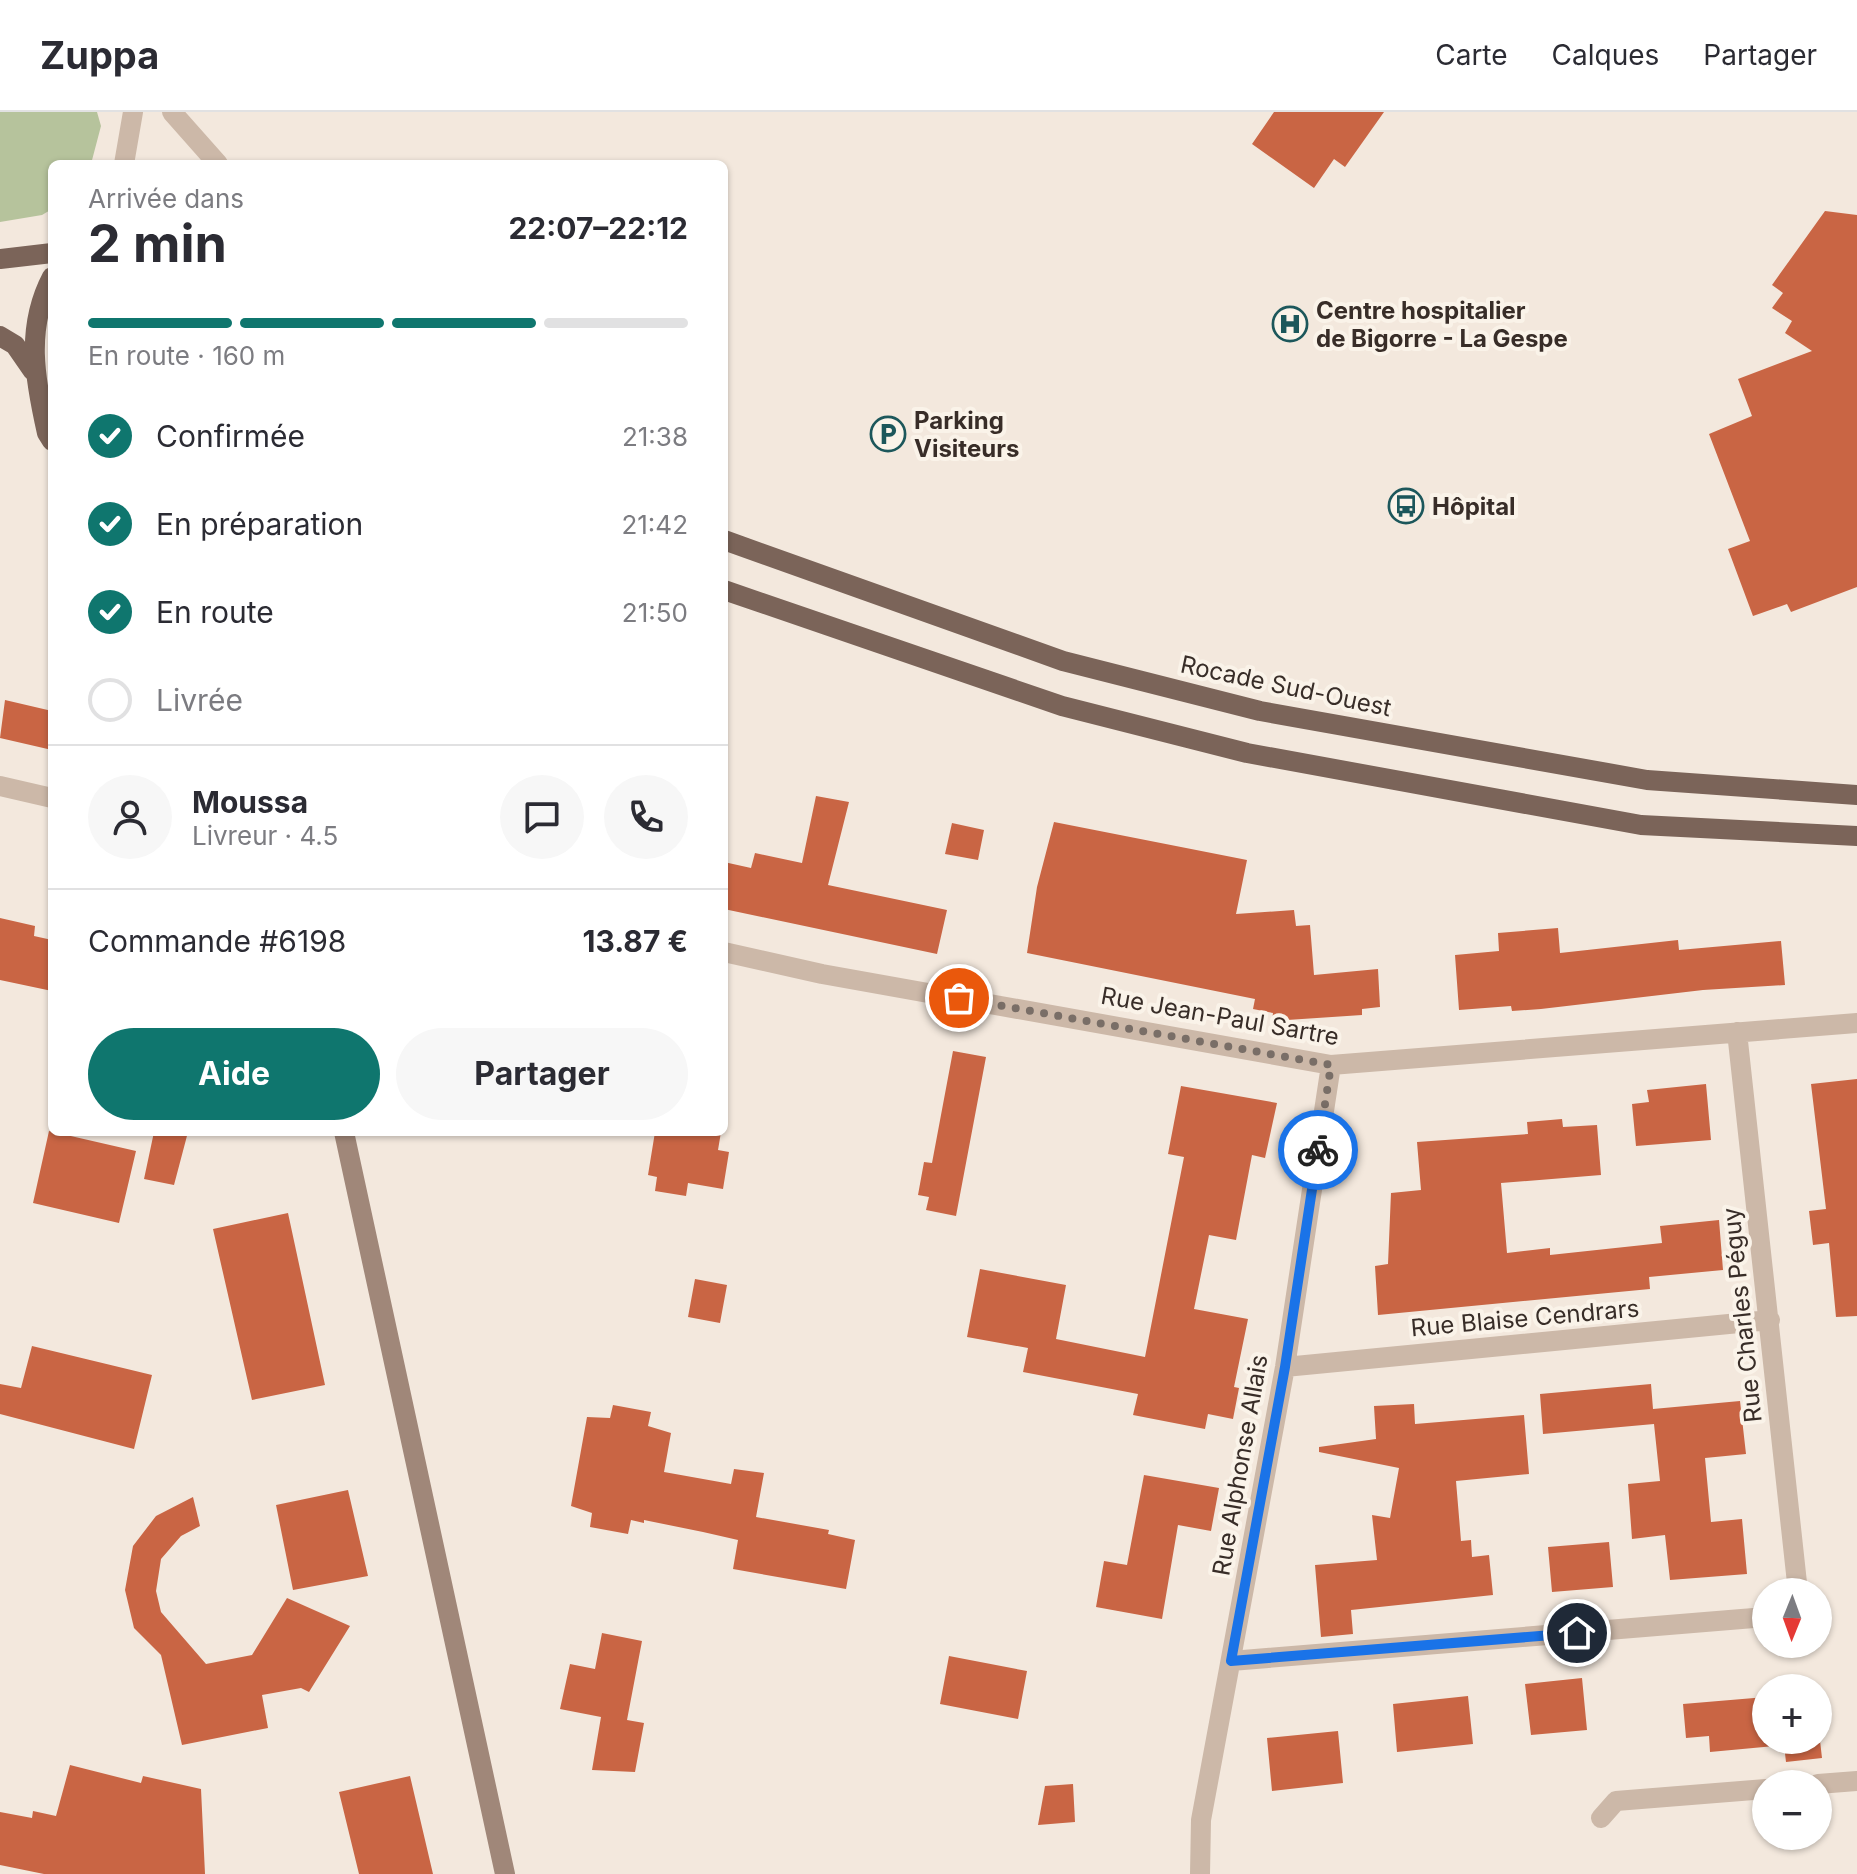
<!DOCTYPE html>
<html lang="fr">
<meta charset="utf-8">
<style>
body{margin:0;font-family:Inter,sans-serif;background:#f7f7f7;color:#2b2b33;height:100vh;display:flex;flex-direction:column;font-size:30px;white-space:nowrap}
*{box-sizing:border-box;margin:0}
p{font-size:26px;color:#7c7c81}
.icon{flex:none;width:44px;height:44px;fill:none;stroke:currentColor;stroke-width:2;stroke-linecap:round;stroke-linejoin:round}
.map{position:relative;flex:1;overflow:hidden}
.panel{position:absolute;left:48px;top:48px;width:680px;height:976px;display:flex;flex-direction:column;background:#fff;border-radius:12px;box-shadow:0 2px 6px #0004}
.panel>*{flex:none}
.needle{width:52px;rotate:181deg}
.fabs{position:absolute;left:1752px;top:1466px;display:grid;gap:16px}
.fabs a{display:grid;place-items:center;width:80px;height:80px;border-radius:50%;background:#fff;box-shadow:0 2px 6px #0004;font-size:40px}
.pin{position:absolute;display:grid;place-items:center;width:68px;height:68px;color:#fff;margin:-34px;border:4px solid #fff;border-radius:50%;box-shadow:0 2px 8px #0007}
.courier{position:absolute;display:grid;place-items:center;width:80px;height:80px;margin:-40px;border:6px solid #1a73e8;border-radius:50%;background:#fff;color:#222;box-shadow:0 2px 10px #0007}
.summary em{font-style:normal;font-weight:700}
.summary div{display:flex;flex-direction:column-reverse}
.summary{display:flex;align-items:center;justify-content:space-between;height:136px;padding:0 40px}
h1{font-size:52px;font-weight:700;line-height:60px}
.bar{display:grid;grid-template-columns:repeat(4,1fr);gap:12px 8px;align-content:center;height:96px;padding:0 40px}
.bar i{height:10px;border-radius:6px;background:#e1e1e2}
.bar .active{background:#0f766e}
.bar p{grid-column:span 4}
.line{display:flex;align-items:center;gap:20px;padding:0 40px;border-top:2px solid #e1e1e2}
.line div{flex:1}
.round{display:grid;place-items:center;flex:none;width:84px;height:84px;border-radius:42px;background:#f7f7f7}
ol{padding:0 40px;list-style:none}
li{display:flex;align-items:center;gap:24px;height:88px}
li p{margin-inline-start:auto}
li .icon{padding:8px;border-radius:50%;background:#0f766e;color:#fff;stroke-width:4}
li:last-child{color:#7c7c81}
li i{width:44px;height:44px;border:4px solid #e1e1e2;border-radius:50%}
.primary-button{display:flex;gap:16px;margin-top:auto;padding:16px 40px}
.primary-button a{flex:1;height:92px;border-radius:48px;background:#0f766e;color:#fff;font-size:32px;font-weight:700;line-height:92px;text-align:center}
.primary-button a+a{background:#f7f7f7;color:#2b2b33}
header{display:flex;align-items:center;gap:48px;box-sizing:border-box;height:112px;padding:0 40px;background:#fff;border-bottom:2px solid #e1e1e2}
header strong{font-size:38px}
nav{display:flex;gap:44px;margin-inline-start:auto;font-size:28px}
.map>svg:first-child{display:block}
</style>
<header>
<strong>Zuppa</strong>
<nav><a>Carte</a><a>Calques</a><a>Partager</a></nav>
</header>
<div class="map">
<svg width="1857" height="1762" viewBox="0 0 1857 1762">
<rect width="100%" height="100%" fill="#f3e8dd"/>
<!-- green -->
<path fill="#b6c39c" d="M 0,0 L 97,0 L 101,14 L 91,52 L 52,52 L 52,97 L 42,103 L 0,110 Z"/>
<!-- building -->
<path fill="#c96544" d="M 1274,0 L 1384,0 L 1345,55 L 1334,47 L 1314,76 L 1252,32 Z
M 1825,99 L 1857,103 L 1857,475 L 1791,500 L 1787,492 L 1753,504 L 1728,437 L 1750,429 L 1709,322 L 1752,304 L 1738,267 L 1812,239 L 1785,221 L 1792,209 L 1772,196 L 1783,181 L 1772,173 Z
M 5,588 L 52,599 L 52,638 L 0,626 Z
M 816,684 L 849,690 L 828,773 L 947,798 L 937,842 L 724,797 L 724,750 L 751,756 L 755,741 L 802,751 Z
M 1054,710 L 1247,748 L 1236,802 L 1294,798 L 1296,814 L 1310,813 L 1314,863 L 1378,857 L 1380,895 L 1362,897 L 1362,903 L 1272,909 L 1273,901 L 1253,897 L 1255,887 L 1027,841 L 1037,775 Z
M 952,711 L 984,718 L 978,748 L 945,742 Z
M 0,806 L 35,814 L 34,824 L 52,828 L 52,879 L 0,868 Z
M 1558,816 L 1560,841 L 1678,828 L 1679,838 L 1781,829 L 1785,873 L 1703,878 L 1541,897 L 1512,899 L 1511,894 L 1459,898 L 1455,843 L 1499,839 L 1498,821 Z
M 953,939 L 986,945 L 956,1104 L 926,1098 L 929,1085 L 918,1083 L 924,1050 L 932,1051 Z
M 1857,967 L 1857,1204 L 1836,1205 L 1829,1131 L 1813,1133 L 1809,1099 L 1826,1097 L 1811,972 Z
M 1706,972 L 1711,1028 L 1636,1034 L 1632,992 L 1649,990 L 1647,978 Z
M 1181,974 L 1277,991 L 1265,1046 L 1252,1043 L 1236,1128 L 1209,1123 L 1194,1197 L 1248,1207 L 1234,1275 L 1239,1276 L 1233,1307 L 1208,1302 L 1205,1317 L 1133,1303 L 1138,1282 L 1023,1260 L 1028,1236 L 967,1225 L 980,1157 L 1066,1173 L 1056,1227 L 1145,1245 L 1184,1045 L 1168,1042 Z
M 1562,1007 L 1563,1015 L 1597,1013 L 1601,1063 L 1501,1071 L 1507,1141 L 1550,1136 L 1550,1143 L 1662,1131 L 1660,1114 L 1719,1108 L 1723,1158 L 1649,1165 L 1650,1177 L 1378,1203 L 1375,1154 L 1388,1152 L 1391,1081 L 1421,1078 L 1417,1030 L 1528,1022 L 1527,1010 Z
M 49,1019 L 136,1039 L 119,1111 L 33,1091 Z
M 154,1020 L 188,1020 L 174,1073 L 144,1067 Z
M 655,1020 L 721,1020 L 718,1038 L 729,1040 L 723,1077 L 688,1071 L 686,1084 L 655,1079 L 657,1065 L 648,1063 Z
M 288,1101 L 325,1273 L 252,1288 L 213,1117 Z
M 695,1167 L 727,1173 L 720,1211 L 688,1205 Z
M 32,1234 L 152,1263 L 134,1337 L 0,1302 L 0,1272 L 21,1276 Z
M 1651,1272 L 1653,1297 L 1740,1289 L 1746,1342 L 1705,1346 L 1711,1410 L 1742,1407 L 1747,1462 L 1670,1468 L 1665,1423 L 1632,1427 L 1628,1372 L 1660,1369 L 1654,1312 L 1543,1322 L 1540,1282 Z
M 1414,1292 L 1415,1312 L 1524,1303 L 1529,1362 L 1456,1369 L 1461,1429 L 1471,1428 L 1472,1445 L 1489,1443 L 1493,1483 L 1351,1498 L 1353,1522 L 1321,1525 L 1315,1453 L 1377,1448 L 1372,1403 L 1390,1406 L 1399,1356 L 1319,1340 L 1319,1335 L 1376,1327 L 1374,1294 Z
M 613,1293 L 651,1300 L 648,1314 L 671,1321 L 664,1360 L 731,1372 L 734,1357 L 764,1361 L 756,1405 L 829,1418 L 828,1422 L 855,1428 L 846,1477 L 733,1457 L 738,1428 L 703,1420 L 644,1408 L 644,1411 L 631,1408 L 628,1422 L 590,1415 L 592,1401 L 571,1394 L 587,1305 L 610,1306 Z
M 1144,1363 L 1219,1376 L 1211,1419 L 1178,1413 L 1162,1507 L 1096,1495 L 1104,1449 L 1127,1453 Z
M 348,1378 L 368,1464 L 293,1478 L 276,1393 Z
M 193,1385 L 200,1414 L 181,1424 L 161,1447 L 156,1479 L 161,1500 L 206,1552 L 252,1543 L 287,1486 L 350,1514 L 309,1580 L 301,1576 L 262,1583 L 268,1616 L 182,1633 L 161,1543 L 134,1516 L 125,1478 L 133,1434 L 156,1404 Z
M 1609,1430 L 1613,1475 L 1552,1480 L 1548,1435 Z
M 602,1521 L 642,1529 L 627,1608 L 644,1611 L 635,1660 L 592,1658 L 601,1605 L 560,1597 L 570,1552 L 595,1557 Z
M 949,1544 L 1027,1559 L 1018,1607 L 940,1592 Z
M 1582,1566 L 1587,1618 L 1531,1623 L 1525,1572 Z
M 1468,1584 L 1473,1632 L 1397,1640 L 1393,1592 Z
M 1766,1585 L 1766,1628 L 1818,1628 L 1818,1611 L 1822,1646 L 1786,1650 L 1784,1633 L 1710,1640 L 1709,1624 L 1686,1626 L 1683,1592 Z
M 1338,1619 L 1343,1671 L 1272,1679 L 1267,1626 Z
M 70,1653 L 141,1671 L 143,1664 L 201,1677 L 205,1762 L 44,1762 L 0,1753 L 0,1700 L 32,1706 L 33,1699 L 56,1704 Z
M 410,1664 L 433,1762 L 359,1762 L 339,1680 Z
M 1073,1672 L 1075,1710 L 1038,1713 L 1045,1674 Z"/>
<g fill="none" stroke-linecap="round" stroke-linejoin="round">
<!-- minor -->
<path stroke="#ccb8a8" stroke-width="20" d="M 0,674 L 52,686
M 724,840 L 822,862 L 1331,953 L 1857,911
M 1737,920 L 1798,1480
M 1285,1255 L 1770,1208
M 1231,1549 L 1766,1505
M 1818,1672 L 1857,1669
M 1601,1706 L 1616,1689 L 1766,1677
M 1200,1762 L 1201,1708 L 1285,1255 L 1331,953"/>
<!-- tertiary -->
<path stroke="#ccb8a8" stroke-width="20" d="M 172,0 L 218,52
M 124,52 L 133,0"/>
<!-- secondary -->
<path stroke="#a08779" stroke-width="20" d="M 344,1020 L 505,1762"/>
<!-- primary -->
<path stroke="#7b6459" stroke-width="20" d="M 0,147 L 52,141
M 52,165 C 25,216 35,268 47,321 L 52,329
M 0,224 L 15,233 L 33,259
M 724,428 L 1063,549 L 1260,599 L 1647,668 L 1857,683
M 724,478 L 1062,594 L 1247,641 L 1641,713 L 1857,724"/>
</g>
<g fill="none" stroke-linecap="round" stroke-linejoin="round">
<!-- done -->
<path stroke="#796e67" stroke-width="8" stroke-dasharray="0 14.4" d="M 959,886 L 1331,953 L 1318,1038"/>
<!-- route -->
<path stroke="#1a73e8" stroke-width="10" d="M 1318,1038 L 1285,1255 L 1231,1549 L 1577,1521"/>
</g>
<!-- icons -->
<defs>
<g id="hospital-ring" transform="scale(1.8)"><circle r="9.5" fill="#faf3e9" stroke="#1c575b" stroke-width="1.5"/><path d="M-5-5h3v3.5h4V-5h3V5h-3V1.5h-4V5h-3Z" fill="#1c575b"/></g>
<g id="parking-ring" transform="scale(1.8)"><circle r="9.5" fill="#faf3e9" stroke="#1c575b" stroke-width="1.5"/><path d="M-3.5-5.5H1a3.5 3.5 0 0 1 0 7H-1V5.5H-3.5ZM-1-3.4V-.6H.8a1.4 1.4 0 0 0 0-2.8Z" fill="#1c575b"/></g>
<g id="bus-ring" transform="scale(1.8)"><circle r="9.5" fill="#faf3e9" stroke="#1c575b" stroke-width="1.5"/><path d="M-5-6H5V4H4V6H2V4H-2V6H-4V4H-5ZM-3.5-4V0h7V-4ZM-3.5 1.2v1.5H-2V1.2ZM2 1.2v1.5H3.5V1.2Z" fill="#1c575b"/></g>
</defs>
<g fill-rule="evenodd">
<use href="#hospital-ring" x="1290" y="212"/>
<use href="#parking-ring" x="888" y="322"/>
<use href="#bus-ring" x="1406" y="394"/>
</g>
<g text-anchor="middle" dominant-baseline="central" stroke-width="8" stroke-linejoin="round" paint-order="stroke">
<!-- poi labels -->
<g font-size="24" font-weight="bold" fill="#382d28" stroke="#faf3e9" text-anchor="start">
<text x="1316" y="198">Centre hospitalier<tspan x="1316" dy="28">de Bigorre - La Gespe</tspan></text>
<text x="914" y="308">Parking<tspan x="914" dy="28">Visiteurs</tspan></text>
<text x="1432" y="394">Hôpital</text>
</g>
<!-- street labels -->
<g font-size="24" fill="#382d28" stroke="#faf3e9">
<text transform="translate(1286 574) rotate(12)">Rocade Sud-Ouest</text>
<text transform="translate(1220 904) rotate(10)">Rue Jean-Paul Sartre</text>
<text transform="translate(1742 1203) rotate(-96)">Rue Charles Péguy</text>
<text transform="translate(1525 1206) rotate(-5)">Rue Blaise Cendrars</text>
<text transform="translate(1240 1353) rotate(-80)">Rue Alphonse Allais</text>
</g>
</g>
</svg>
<div class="fabs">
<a><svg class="needle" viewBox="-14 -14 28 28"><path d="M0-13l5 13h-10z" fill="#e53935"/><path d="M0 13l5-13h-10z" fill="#7c7c81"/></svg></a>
<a>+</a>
<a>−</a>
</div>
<div class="pin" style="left:959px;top:886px;background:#ea580c"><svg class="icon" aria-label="bag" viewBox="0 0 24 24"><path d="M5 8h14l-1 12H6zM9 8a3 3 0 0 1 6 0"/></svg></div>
<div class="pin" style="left:1577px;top:1521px;background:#1f2937"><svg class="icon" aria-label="home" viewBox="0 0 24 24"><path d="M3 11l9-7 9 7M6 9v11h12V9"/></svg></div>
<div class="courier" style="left:1318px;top:1038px"><svg class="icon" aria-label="bike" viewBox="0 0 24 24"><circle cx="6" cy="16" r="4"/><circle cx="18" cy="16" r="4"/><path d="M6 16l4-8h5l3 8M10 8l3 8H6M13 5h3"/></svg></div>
<section class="panel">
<div class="summary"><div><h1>2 min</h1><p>Arrivée dans</p></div><em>22:07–22:12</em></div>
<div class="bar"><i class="active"></i><i class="active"></i><i class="active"></i><i></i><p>En route · 160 m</p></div>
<ol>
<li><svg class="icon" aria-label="check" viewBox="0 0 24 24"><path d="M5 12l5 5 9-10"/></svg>Confirmée<p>21:38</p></li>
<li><svg class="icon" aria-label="check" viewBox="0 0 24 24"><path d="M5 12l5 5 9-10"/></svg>En préparation<p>21:42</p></li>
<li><svg class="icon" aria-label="check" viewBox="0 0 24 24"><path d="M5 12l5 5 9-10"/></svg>En route<p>21:50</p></li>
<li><i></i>Livrée</li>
</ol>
<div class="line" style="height:144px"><a class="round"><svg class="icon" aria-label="person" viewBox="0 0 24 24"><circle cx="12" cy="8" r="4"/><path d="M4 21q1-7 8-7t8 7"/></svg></a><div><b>Moussa</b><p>Livreur · 4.5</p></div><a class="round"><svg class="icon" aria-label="chat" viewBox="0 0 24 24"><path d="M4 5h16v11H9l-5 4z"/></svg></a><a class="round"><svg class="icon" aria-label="phone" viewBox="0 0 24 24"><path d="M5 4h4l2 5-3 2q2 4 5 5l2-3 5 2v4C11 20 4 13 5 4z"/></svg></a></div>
<div class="line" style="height:104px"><div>Commande #6198</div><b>13.87 €</b></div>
<div class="primary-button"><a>Aide</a><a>Partager</a></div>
</section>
</div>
